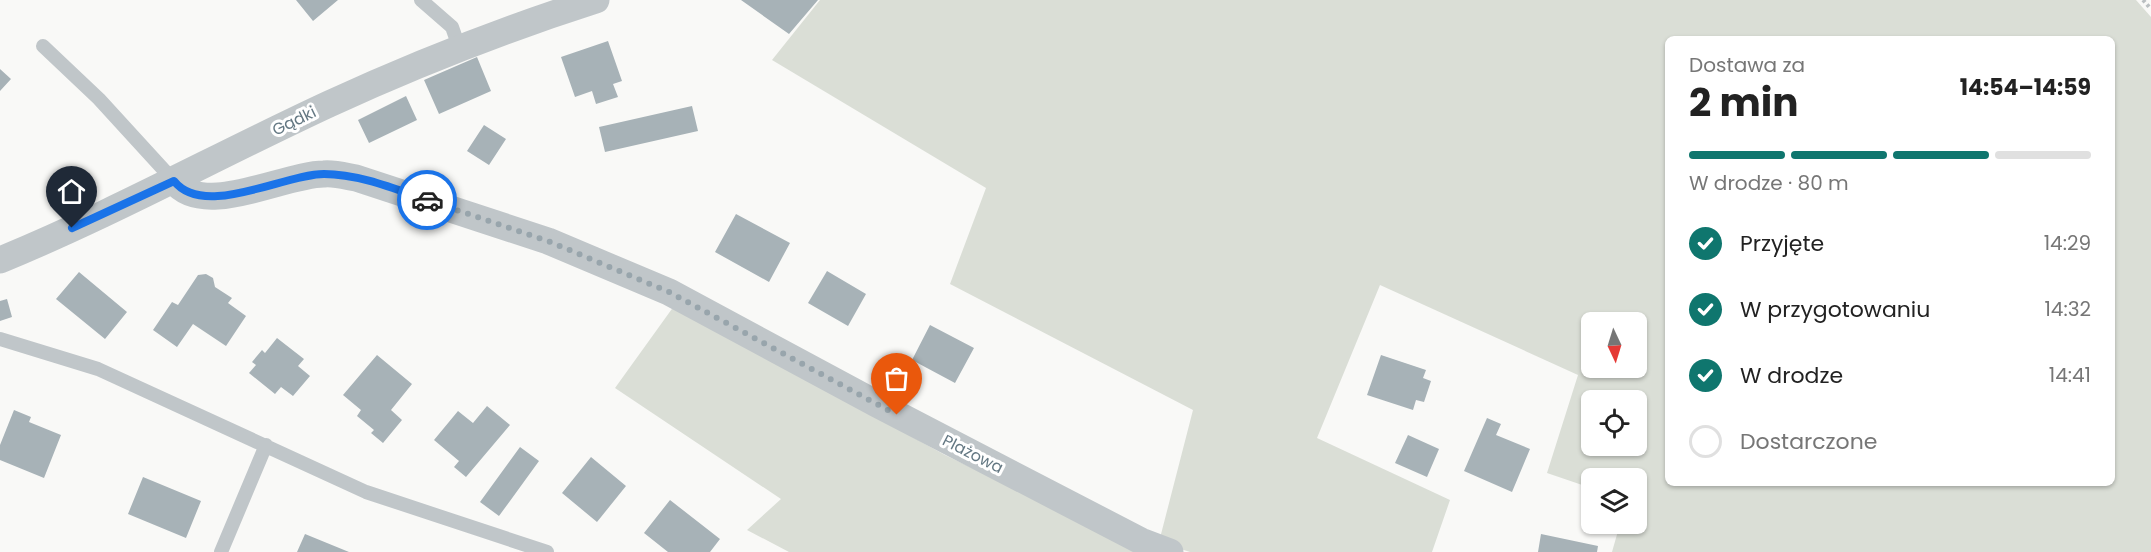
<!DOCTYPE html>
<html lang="pl">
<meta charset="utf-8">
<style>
body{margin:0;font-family:Poppins,sans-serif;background:#f6f6f6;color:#222;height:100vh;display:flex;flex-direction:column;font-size:22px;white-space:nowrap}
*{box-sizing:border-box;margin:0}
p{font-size:20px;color:#767676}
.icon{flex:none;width:33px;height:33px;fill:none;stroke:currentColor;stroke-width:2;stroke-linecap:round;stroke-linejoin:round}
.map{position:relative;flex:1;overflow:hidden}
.side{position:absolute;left:1665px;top:36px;width:450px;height:450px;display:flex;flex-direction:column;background:#fff;border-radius:9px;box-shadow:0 2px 4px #0004}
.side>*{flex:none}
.needle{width:39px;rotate:176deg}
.fabs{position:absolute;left:1581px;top:312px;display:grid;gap:12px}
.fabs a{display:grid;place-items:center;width:66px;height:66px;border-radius:9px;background:#fff;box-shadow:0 2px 4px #0004;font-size:30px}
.pin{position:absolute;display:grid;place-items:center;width:51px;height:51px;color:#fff;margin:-62px -26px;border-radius:50% 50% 50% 0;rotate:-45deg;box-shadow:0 0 6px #0007}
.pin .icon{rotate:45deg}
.courier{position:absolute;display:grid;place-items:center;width:60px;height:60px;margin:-30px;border:4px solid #1a73e8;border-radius:50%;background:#fff;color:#222;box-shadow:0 2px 8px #0007}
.summary em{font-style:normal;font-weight:700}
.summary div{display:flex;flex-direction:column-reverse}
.summary{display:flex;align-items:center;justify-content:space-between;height:102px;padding:0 24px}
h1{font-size:39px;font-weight:700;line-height:45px}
.bar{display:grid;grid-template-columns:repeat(4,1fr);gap:9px 6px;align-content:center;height:72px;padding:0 24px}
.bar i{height:8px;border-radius:4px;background:#e0e0e0}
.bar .current{background:#0f766e}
.bar p{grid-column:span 4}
ol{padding:0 24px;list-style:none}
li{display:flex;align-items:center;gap:18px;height:66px}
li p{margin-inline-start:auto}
li .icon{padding:6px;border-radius:50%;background:#0f766e;color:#fff;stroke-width:4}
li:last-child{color:#767676}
li i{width:33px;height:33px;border:3px solid #e0e0e0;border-radius:50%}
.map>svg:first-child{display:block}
</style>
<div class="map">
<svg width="2151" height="552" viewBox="0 0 2151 552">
<rect width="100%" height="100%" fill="#f9f9f7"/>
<!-- green -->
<path fill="#daded6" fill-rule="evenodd" d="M 820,0 L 2136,0 L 2151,17 L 2151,552 L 1612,552 L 1620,524 L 1636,524 L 1636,478 L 1592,478 L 1591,488 L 1547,473 L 1578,375 L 1380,285 L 1317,438 L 1450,500 L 1432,552 L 1190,552 L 1159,542 L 1193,410 L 950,284 L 986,188 L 772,60 ZM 1668,39 L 2112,39 L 2112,483 L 1668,483 ZM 1592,322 L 1636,322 L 1636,368 L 1592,368 ZM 1592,400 L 1636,400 L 1636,446 L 1592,446 Z
M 674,306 L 945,455 L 1148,552 L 789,552 L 747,530 L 781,499 L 615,388 Z"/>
<!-- building -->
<path fill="#a7b2b7" d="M 296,0 L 338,0 L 313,21 Z
M 741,0 L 818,0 L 789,34 Z
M 608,41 L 622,81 L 613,84 L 618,97 L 596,104 L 592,91 L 575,97 L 561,57 Z
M 477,57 L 491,91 L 439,114 L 424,80 Z
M 0,69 L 11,79 L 0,91 Z
M 406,96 L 417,120 L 369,143 L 358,120 Z
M 692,106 L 698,131 L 605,152 L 599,127 Z
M 484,125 L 506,139 L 489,165 L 467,151 Z
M 736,214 L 790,243 L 769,282 L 715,252 Z
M 827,271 L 866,294 L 848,326 L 808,303 Z
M 79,272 L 127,312 L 105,339 L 56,299 Z
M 206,274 L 213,278 L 215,287 L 232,298 L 228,303 L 246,316 L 226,346 L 193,324 L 177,347 L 153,330 L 172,302 L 178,305 L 198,275 Z
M 7,299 L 12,317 L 0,321 L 0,301 Z
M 930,325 L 974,348 L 955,383 L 912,360 Z
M 277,338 L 304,359 L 298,366 L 310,376 L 293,396 L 281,387 L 275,394 L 249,373 L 256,365 L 252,362 L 262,350 L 265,353 Z
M 377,355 L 412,384 L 391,410 L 402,420 L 383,443 L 371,433 L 374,430 L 357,416 L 361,410 L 343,395 Z
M 1381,355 L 1426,370 L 1423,378 L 1431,381 L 1424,402 L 1416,400 L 1413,410 L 1367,395 Z
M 487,406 L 510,425 L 466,477 L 454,467 L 459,461 L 434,440 L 458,411 L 473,423 Z
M 14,410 L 31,417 L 29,422 L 61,435 L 44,478 L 0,460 L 0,445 Z
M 1487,418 L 1501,424 L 1496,435 L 1530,449 L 1512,492 L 1464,471 Z
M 1408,435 L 1439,449 L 1427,477 L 1395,463 Z
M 520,447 L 539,461 L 499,516 L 480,502 Z
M 591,457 L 626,486 L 597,522 L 562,493 Z
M 143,477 L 201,501 L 186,538 L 128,514 Z
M 670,500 L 720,539 L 710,552 L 668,552 L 644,533 Z
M 305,534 L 349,552 L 297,552 Z
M 1541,534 L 1598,546 L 1597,552 L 1538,552 Z"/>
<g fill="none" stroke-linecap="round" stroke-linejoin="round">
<!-- path -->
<path stroke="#babfc1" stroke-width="4" stroke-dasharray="3 3" stroke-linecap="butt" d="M 2143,0 L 2151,9"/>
<!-- lane -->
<path stroke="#c0c6c9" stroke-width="14" d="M 421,0 L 452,27 L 459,47
M 43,46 L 99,99 L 174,181
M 0,339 L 98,369 L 366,492 L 547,552
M 221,552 L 266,445"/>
<!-- street -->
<path stroke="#c0c6c9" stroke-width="27" d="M 174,181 C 204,219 284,174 324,174 C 334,173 345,176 356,178 L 548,241 L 669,292 L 877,404 L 1141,541 L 1170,552
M 0,260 C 112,214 219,155 329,104 C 416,64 505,29 596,0"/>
</g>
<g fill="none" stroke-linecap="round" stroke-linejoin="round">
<!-- done -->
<path stroke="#98a5ac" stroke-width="6" stroke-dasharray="0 10.8" d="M 427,200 L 548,241 L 669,292 L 897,415"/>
<!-- route -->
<path stroke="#1a73e8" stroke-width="8" d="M 72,228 L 174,181 C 204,219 284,174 324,174 C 359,174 395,189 427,200"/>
</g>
<g text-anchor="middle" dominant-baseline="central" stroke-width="6" stroke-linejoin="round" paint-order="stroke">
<!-- street labels -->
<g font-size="16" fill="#647883" stroke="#fff">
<text transform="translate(294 121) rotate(-26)">Gądki</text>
<text transform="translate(973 454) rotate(27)">Plażowa</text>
</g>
</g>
</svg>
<div class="fabs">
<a><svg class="needle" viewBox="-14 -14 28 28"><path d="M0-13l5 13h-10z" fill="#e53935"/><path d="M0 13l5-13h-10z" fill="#767676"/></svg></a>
<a><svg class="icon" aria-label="locate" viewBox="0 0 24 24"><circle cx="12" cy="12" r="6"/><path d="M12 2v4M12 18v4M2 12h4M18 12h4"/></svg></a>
<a><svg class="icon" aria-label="layers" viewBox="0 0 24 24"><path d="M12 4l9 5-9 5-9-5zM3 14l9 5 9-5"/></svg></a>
</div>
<div class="pin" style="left:897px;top:415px;background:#ea580c"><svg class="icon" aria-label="bag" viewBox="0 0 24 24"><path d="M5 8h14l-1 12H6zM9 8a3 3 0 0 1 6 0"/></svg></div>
<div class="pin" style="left:72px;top:228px;background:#1f2937"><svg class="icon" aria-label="home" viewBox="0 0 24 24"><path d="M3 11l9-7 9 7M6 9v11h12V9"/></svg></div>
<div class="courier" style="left:427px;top:200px"><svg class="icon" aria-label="car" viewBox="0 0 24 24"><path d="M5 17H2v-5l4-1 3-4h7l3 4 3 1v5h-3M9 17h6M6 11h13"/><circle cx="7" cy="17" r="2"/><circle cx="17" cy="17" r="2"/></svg></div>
<section class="side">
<div class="summary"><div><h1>2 min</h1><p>Dostawa za</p></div><em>14:54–14:59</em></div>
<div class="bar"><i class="current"></i><i class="current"></i><i class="current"></i><i></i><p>W drodze · 80 m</p></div>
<ol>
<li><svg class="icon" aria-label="check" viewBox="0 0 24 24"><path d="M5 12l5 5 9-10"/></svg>Przyjęte<p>14:29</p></li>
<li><svg class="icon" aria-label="check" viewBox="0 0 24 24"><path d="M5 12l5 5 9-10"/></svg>W przygotowaniu<p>14:32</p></li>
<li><svg class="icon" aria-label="check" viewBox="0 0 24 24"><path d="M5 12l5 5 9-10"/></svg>W drodze<p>14:41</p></li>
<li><i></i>Dostarczone</li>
</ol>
</section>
</div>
